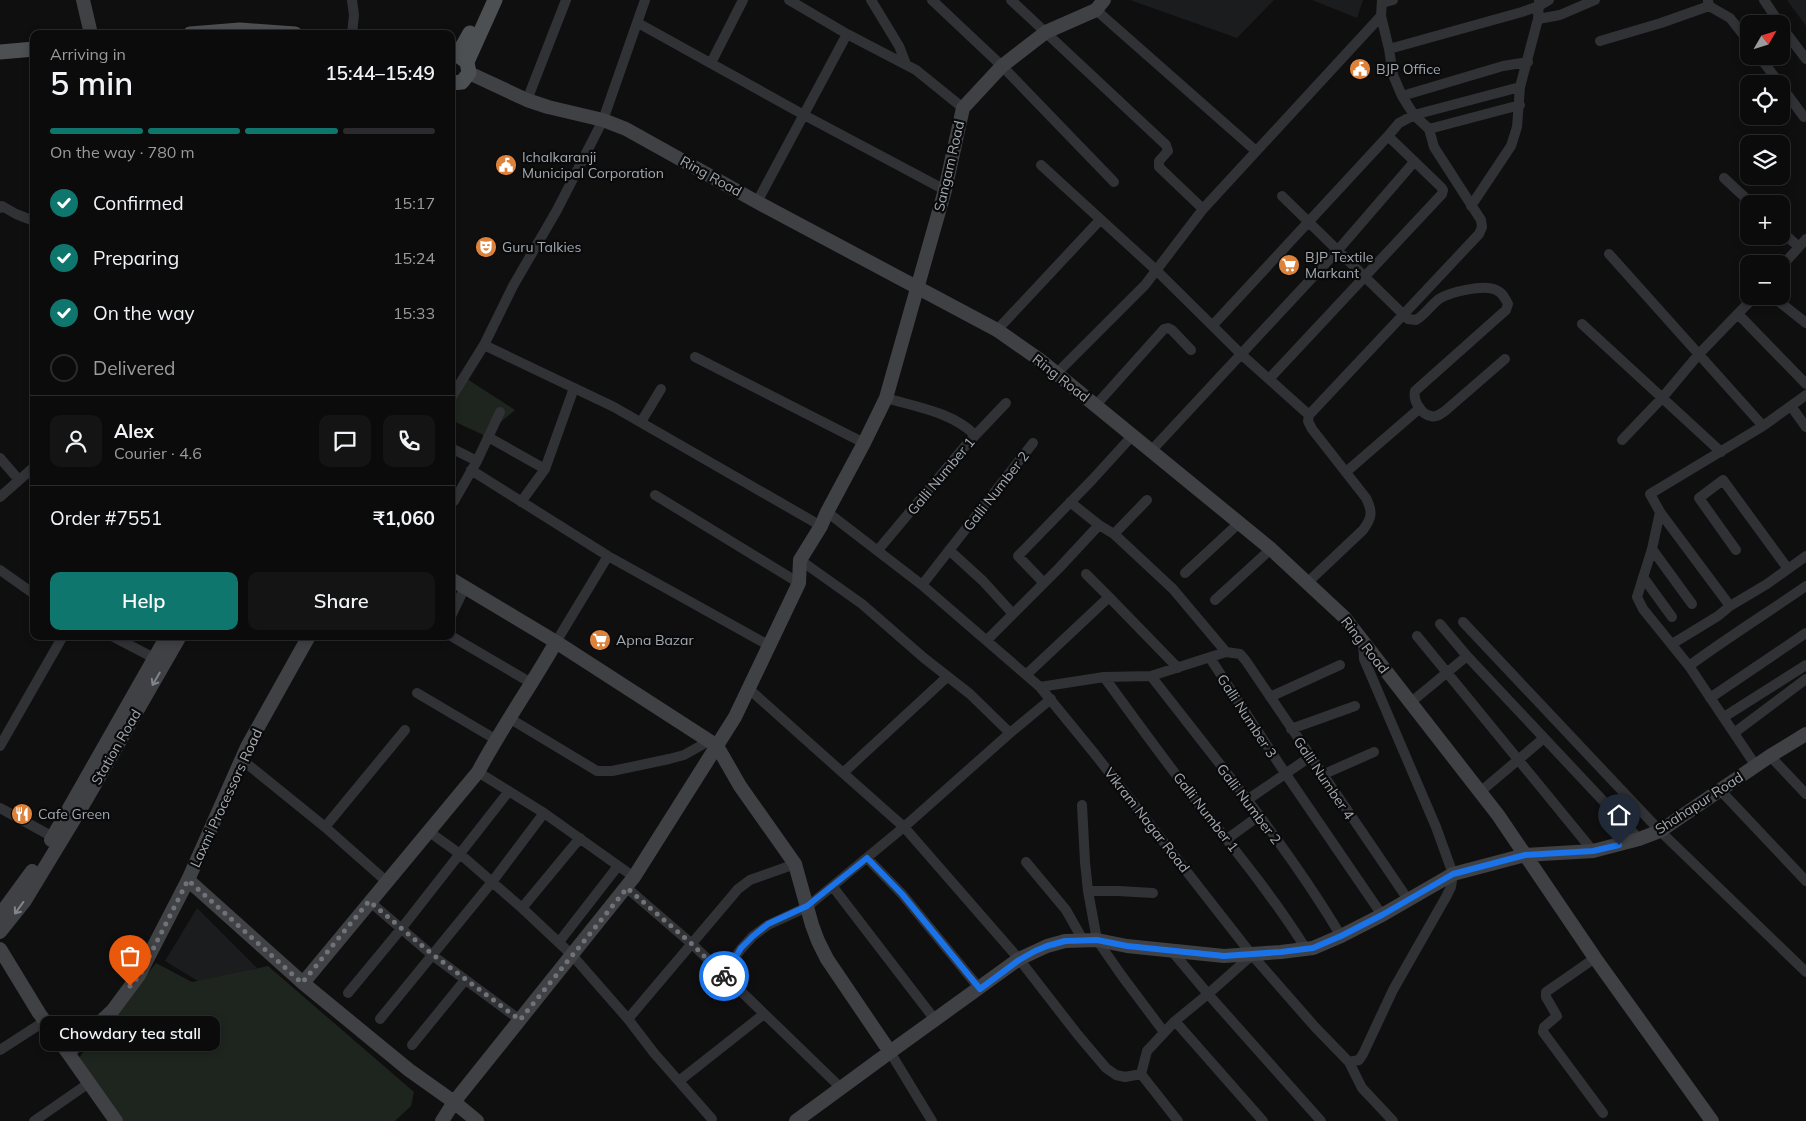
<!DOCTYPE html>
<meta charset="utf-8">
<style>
body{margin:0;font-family:Mulish,sans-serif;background:#141415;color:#f1f3f6;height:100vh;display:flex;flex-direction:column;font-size:19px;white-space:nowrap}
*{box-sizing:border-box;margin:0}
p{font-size:16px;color:#9a9b9d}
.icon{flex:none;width:28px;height:28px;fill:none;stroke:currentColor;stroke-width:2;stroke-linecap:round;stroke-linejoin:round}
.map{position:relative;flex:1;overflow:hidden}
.details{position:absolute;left:30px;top:30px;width:425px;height:610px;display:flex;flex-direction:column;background:#0b0b0c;border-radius:10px;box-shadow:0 2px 8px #0003,0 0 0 1px #2b2b2d}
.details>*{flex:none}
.needle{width:32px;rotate:51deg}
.tools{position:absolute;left:1740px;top:15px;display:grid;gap:10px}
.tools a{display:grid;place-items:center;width:50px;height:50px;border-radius:10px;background:#0b0b0c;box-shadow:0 2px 8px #0003,0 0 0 1px #2b2b2d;font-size:25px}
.pin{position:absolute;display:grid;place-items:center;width:42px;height:42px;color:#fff;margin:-51px -21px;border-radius:50% 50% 50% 0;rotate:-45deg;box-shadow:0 0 5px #0007}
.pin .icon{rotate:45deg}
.courier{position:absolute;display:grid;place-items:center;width:50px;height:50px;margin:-25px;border:4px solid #1a73e8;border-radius:50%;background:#fff;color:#222;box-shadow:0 1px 6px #0007}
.bubble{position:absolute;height:35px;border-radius:10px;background:#0b0b0c;box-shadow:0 2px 8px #0003,0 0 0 1px #2b2b2d;font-size:16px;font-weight:600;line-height:35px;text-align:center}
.headline em{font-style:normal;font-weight:600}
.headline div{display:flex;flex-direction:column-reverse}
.headline{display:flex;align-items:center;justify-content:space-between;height:85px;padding:0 20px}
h1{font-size:32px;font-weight:600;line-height:38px}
.bar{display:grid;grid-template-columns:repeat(4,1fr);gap:8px 5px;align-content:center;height:60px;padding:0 20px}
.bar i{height:6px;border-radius:4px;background:#2b2b2d}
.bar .current{background:#0f766e}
.bar p{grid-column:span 4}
.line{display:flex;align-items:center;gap:12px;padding:0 20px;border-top:1px solid #2b2b2d}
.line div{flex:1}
.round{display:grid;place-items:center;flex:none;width:52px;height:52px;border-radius:10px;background:#141415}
ol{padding:0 20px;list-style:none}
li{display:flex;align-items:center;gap:15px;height:55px}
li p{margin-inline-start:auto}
li .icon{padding:5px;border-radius:50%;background:#0f766e;color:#fff;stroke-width:4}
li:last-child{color:#9a9b9d}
li i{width:28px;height:28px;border:2px solid #2b2b2d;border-radius:50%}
.cta{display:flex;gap:10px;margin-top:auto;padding:10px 20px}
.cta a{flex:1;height:58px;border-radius:10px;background:#0f766e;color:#fff;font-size:20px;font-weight:600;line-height:58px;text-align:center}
.cta a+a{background:#141415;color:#f1f3f6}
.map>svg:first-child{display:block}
</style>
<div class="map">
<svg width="1806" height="1121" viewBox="0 0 1806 1121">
<rect width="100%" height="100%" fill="#0f0f10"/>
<!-- built -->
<path fill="#1b1c1d" d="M 1130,0 L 1274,0 L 1237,38 Z
M 1312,0 L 1363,0 L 1357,18 Z
M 1787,0 L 1806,0 L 1806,26 Z
M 197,908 L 257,968 L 206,986 L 165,961 Z"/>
<!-- green -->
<path fill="#1e241e" d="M 464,377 L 515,410 L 496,426 L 492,439 L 451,420 L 451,398 Z
M 156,963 L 192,982 L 268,966 L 414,1092 L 411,1106 L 395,1121 L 123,1121 L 78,1059 Z"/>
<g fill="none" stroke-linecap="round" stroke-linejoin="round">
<!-- street -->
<path stroke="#313235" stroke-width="10" d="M 789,0 L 847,34 L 916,70 L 963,108
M 871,0 L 899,46 L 906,64
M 932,0 L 1002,66 L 1114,182
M 1011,0 L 1166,145 L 1168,151 L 1159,161 L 1159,167 L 1203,209
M 1764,0 L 1780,24
M 1708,1 L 1709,6 L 1730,18 L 1749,42
M 1382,3 L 1393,0
M 1096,10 L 1256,151
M 1538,19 L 1560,15 L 1595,0
M 638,23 L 804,115 L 945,190
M 1781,26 L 1806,59
M 352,34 L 354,15 L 352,0
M 1600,41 L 1661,23 L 1709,6
M 1389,49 L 1522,12 L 1539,6 L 1549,0
M 1759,56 L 1780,84
M 711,63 L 743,0
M 1781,86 L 1804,117
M 1402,96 L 1503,66 L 1528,62
M 527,100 L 566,0
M 1429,129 L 1520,105
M 1388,136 L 1399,123 L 1414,115 L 1520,87
M 1041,165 L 1156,270 L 1242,355 L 1309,415
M 1724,178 L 1752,204
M 1282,196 L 1408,319 L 1416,320 C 1425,315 1431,305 1439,299 C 1450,292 1484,284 1496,290 C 1502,292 1505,298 1508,304 L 1506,310 L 1415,391 C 1413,400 1420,414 1431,416 C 1436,418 1441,414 1445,411 L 1505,359
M 757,202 L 847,34
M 1471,206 L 1511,146 L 1517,127 L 1520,87 L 1538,19 L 1539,0
M 0,208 L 2,206 L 16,214 L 34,221
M 1781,231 L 1799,247
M 1609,254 L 1763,426
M 1781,267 L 1806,239
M 1772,296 L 1806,323
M 1739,315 L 1806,384
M 1582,324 L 1721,452
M 1213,325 L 1388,136 L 1441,187 L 1443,190 L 1442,194 L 1269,379
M 997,330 L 1100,220
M 484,345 L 614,407 L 821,526
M 695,357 L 864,443
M 1057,373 L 1145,285 L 1203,209 L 1381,16
M 451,398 L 484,345 L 513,286 L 557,210 L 603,120 L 645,0
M 886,398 C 916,407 952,412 975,435
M 1096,405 L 1164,329 L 1168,328 L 1172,330 L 1191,350
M 1791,406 L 1806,427
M 641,422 L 661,389
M 488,437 L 545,469
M 1622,440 L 1662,398 L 1699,354 L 1755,296
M 451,448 L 477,461
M 1151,451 L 1338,250 L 1414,162
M 0,458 L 19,480
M 471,470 L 608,556 L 770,646
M 1346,472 L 1420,408
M 655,495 L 799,583
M 0,497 L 34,467
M 454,501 L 477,461 L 500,412
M 521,502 L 545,469 L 574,388
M 1070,502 L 1099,525 L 1114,534 L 1173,589 L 1226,652
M 827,512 L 922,585 L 1040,687 L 1094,753 L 1252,955 L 1315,1027 L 1349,1062 L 1359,1060 L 1363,1054 L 1393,990 L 1446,897 L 1451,887 L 1453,874 L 1436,827 L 1364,659 L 1363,643
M 1660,512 L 1730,606
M 1114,534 L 1147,500
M 1652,549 L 1692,604
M 878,550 L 966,445 L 1006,403
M 949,550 L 983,581 L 1013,614 L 987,640
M 1736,550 L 1699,498 L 1723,480 L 1788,569
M 800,560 L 862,604 L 924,658 L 970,694 L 1010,733
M 0,570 L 34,594
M 1185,573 L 1238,524
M 1086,574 L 1109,597
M 1643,577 L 1672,617
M 1308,582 L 1363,530 C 1372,518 1373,512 1366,498 L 1312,429 L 1308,421 L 1309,415 L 1479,234 L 1482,227 L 1481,220 L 1434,147 L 1429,129 L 1414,115 L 1402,96 L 1393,75 L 1389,49 L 1381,16 L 1382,0
M 1044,583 L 1018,556 L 1092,480 L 1133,435
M 922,585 L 1033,443
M 1215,600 L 1271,549
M 1013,614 L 1060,567 L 1099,525
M 451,616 L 465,587
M 1463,622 L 1660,831 L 1806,972
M 1440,624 L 1467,656 L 1639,839
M 112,636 L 154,658
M 451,636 L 533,684
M 1417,636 L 1593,851
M 556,642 L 608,556
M 1672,644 L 1718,616 L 1730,606 L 1767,584 L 1806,556
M 1210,658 L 1285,773 L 1382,915
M 1689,666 C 1727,638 1767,613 1806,586
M 1027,674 L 1109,597 L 1178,668
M 1151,676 C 1217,761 1286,844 1341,936
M 1104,677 C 1137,722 1170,768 1204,811 C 1240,856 1276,901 1306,949
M 1040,687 L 1104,677 L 1151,676 L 1226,652 L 1240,654 L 1246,661 L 1409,901
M 749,689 L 843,773 L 947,677
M 417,693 L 495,739
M 1270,697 L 1340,665
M 1710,698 L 1806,633
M 1410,703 L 1467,656
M 1724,717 L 1806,665
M 509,718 L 597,771 L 612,771 L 669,759 L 684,755 L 709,741
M 1291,729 L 1355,706
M 1734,733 L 1806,679
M 0,746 L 63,636
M 1770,756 L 1806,794
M 241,759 L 325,827 L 386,881
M 1756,766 L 1689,666 L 1643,609 L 1637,597 L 1652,549 L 1660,512 L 1650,494 L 1763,426 L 1806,395
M 478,772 L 544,813 L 634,877
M 843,773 L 904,827 L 1010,733 L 1051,699
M 1322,775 L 1374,752
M 1720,790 L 1806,881
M 1480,792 L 1544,738
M 1247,800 L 1310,757
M 1082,805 L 1085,862 L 1088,891 L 1097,940 L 1122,976 L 1164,1032
M 0,808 L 53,837
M 325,827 L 405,730
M 428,831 L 460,854 L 522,908
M 580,838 L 522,908 L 572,955 L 628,1019 L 738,889 L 750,880 L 795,864
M 1227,839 L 1260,815
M 867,858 L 902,894 L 980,989
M 1026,862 L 1066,910 L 1083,940
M 833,887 L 936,1021
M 627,888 L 692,944 L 840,1087
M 1088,891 L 1118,891 L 1153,893
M 369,901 L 432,955 L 520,1020
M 559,942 L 618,866
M 1171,950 L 1208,994 L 1175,1021
M 1252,955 L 1208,994 L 1321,1121
M 1595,958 L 1546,992 L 1546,997 L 1557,1016 L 1544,1027 L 1543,1032 L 1603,1113
M 724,976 L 730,964 L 741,949 L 753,936 L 768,925 L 807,907 L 904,827 L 1019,959 L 1078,1035 L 1106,1068 L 1116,1075 L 1125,1077 L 1141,1074 L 1147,1051 L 1175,1021 L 1263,1121
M 348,993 L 401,929 L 509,791
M 380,1019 L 492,882 L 544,813
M 628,1019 L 654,1053 L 712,1119
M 412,1045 L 465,980
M 0,1050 L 45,1021
M 890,1052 L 932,1121
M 1349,1062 L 1362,1088 L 1393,1121
M 1141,1074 L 1178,1121
M 679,1081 L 764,1014
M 34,1121 L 89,1083"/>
<!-- secondary -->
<path stroke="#3f4144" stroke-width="14" d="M 83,0 L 91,34
M 469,73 L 527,100 L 548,107 L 603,120 L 626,129 L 757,202 L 997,330 L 1040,360 L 1271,549 L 1344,617 L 1498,815 L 1595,958 L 1712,1121
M 451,579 L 556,642 L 717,746 L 740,786 L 795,864 L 812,925 L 818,941 L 827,959 L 890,1052 L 796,1121
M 51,840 L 167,636
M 188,880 L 303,983 L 409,1070 L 454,1102 L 477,1121
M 0,915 L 32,871
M 0,932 L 24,902 L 87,798 L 180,636
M 0,949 L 39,1013 L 68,1053 L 116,1121
M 303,983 L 478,772 C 502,727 531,686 556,642
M 890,1052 L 1019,959 L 1047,946 L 1065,941 L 1097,940 L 1127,946 L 1224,956 L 1281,952 L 1313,948 L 1341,936 L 1382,915 L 1453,874 L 1525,855 L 1593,851 L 1639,839 L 1660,831 L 1770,756 L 1806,734
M 68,1053 L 113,1010 L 139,975 L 188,880 L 247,747 L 309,636
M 442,1121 L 454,1102 L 634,877 L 735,717 L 799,583 L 800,560 L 821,526 L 827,512 L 864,443 L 886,398 L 945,190 L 963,108 L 1002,66 L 1046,32 L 1096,10 L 1104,0"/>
<!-- primary -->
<path stroke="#4d5053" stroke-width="15" d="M 190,34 L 240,30 L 295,34
M 0,52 L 34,49
M 457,56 L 470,33
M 467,62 L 495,0
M 451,83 L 462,82 L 469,73 L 467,62 L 460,57"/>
</g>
<!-- one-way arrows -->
<defs><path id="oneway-shaft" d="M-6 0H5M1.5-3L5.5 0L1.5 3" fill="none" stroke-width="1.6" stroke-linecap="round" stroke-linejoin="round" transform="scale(1.25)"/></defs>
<g stroke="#7f858a">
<use href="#oneway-shaft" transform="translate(156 679) rotate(120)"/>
<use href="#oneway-shaft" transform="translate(19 908) rotate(126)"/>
</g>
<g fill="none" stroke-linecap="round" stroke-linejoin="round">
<!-- done -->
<path stroke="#6f7378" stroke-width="5" stroke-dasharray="0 9" d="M 130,986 L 140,975 L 188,880 L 302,983 L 369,901 L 432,954 L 520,1020 L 627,888 L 692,944 L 724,976"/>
<!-- route -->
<path stroke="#1a73e8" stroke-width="6" d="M 724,976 L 741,948 L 753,936 L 768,924 L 807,906 L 867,858 L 902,894 L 980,989 L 1019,960 L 1035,951 L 1047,946 L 1065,941 L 1097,940 L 1127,946 L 1224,956 L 1281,952 L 1313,948 L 1341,936 L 1382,915 L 1453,874 L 1525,855 L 1593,851 L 1619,845"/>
</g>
<!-- icons -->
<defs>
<g id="civic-disc" transform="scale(1.125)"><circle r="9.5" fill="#dd823b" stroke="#0a0a0b"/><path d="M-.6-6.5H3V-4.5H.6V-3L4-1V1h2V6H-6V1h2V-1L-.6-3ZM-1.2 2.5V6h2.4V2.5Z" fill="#fff"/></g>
<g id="theatre-disc" transform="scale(1.125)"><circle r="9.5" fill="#dd823b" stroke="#0a0a0b"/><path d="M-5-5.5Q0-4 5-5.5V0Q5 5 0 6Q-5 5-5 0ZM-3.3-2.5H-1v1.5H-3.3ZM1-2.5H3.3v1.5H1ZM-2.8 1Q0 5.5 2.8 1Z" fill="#fff"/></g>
<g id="supermarket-disc" transform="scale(1.125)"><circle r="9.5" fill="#dd823b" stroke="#0a0a0b"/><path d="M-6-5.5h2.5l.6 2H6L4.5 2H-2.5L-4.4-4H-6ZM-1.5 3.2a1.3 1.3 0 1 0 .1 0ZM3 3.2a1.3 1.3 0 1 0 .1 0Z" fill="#fff"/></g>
<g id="restaurant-disc" transform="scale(1.125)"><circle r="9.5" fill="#dd823b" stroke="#0a0a0b"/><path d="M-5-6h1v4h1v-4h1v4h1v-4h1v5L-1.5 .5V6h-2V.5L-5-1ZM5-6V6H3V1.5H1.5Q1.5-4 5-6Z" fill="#fff"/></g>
</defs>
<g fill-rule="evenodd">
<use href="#civic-disc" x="1360" y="69"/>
<use href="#civic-disc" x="506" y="165"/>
<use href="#theatre-disc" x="486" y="247"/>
<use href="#supermarket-disc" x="1289" y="265"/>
<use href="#supermarket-disc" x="600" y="640"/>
<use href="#restaurant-disc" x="22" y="814"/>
</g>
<g text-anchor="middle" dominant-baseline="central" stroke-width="4.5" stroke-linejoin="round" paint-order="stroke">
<!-- poi labels -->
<g font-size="14" fill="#a2a9b0" stroke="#0a0a0b" text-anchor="start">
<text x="1376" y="69">BJP Office</text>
<text x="522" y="157">Ichalkaranji<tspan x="522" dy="16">Municipal Corporation</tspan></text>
<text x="502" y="247">Guru Talkies</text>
<text x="1305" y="257">BJP Textile<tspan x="1305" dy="16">Markant</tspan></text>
<text x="616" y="640">Apna Bazar</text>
<text x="38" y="814">Cafe Green</text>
</g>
<!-- street labels -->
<g font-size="14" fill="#a2a9b0" stroke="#0a0a0b">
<text transform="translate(949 166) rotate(-77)">Sangam Road</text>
<text transform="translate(711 176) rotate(29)">Ring Road</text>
<text transform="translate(1061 378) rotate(38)">Ring Road</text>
<text transform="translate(941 476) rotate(-50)">Galli Number 1</text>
<text transform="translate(996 491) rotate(-52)">Galli Number 2</text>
<text transform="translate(1365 645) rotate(52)">Ring Road</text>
<text transform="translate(1247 716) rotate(57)">Galli Number 3</text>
<text transform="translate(116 747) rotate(-60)">Station Road</text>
<text transform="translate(1324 778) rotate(56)">Galli Number 4</text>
<text transform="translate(226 798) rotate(-65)">Laxmi Processors Road</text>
<text transform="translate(1699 803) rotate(-33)">Shahapur Road</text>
<text transform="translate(1249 804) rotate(53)">Galli Number 2</text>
<text transform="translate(1206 812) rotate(52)">Galli Number 1</text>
<text transform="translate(1147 820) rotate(52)">Vikram Nagar Road</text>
</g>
</g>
</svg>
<div class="tools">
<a><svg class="needle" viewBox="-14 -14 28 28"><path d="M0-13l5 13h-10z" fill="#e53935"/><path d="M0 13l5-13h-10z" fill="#9a9b9d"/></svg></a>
<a><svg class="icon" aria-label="locate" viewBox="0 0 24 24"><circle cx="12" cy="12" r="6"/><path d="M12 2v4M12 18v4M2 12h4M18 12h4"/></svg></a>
<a><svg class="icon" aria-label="layers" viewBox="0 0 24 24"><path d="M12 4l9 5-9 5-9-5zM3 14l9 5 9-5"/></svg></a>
<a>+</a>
<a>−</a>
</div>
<div class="pin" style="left:130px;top:986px;background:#ea580c"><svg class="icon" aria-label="bag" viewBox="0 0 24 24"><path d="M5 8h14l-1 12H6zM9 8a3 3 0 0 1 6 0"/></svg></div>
<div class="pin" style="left:1619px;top:845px;background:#1f2937"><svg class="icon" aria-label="home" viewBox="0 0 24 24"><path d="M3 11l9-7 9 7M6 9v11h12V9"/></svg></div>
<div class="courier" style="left:724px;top:976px"><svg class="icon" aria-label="bike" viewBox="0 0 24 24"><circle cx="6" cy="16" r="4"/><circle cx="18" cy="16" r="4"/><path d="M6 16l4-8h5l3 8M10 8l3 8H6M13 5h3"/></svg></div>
<div class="bubble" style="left:40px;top:1016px;width:180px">Chowdary tea stall</div>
<section class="details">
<div class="headline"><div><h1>5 min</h1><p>Arriving in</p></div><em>15:44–15:49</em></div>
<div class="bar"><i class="current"></i><i class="current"></i><i class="current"></i><i></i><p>On the way · 780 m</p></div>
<ol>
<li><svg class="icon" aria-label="check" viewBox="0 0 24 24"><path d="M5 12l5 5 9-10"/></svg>Confirmed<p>15:17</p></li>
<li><svg class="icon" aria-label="check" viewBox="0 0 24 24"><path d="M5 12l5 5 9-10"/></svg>Preparing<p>15:24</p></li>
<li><svg class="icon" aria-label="check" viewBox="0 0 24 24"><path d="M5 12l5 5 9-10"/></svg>On the way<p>15:33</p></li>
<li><i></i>Delivered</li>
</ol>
<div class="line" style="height:90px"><a class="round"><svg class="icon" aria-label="person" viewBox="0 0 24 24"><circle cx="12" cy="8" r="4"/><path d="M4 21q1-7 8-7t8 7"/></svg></a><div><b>Alex</b><p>Courier · 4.6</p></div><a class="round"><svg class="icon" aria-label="chat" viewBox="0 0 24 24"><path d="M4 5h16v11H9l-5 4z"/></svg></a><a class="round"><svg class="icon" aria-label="phone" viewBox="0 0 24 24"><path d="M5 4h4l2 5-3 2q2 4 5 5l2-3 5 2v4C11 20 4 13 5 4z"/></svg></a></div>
<div class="line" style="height:65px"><div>Order #7551</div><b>₹1,060</b></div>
<div class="cta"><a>Help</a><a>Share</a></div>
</section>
</div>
